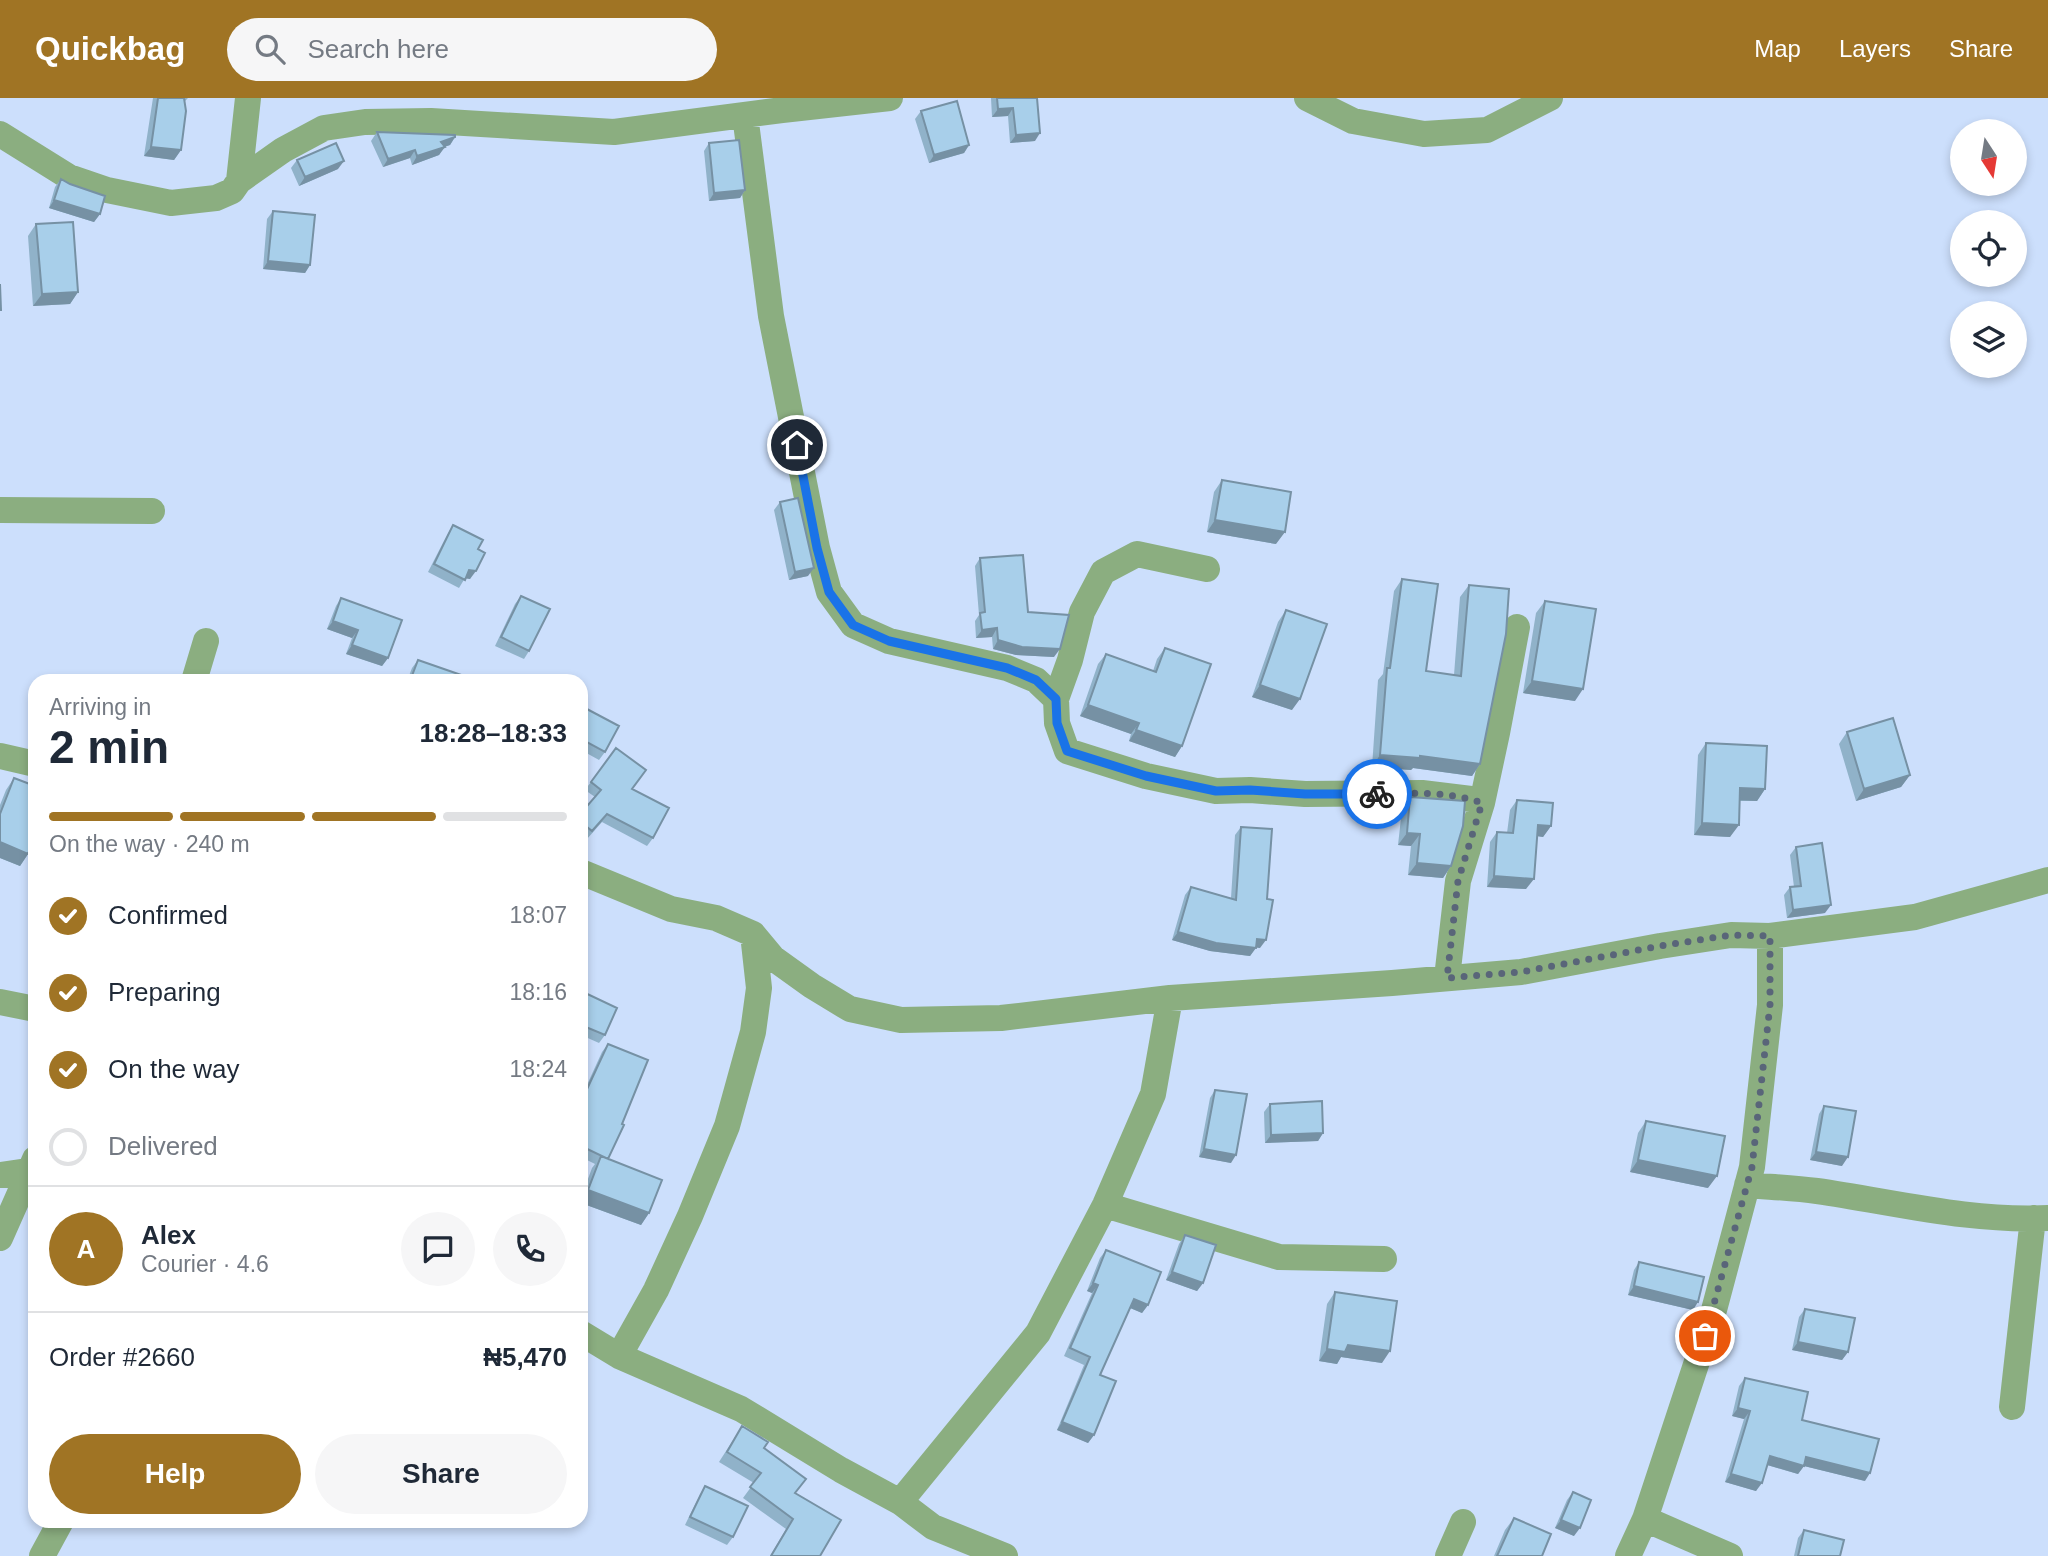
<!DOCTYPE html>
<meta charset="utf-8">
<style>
body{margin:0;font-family:Arial,sans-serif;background:#f6f6f7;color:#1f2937;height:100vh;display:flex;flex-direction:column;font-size:26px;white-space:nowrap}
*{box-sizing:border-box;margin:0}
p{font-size:23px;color:#747a83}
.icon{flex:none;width:38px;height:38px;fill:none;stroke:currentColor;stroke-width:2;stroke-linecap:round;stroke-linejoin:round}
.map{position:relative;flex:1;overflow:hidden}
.side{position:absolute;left:28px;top:576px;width:560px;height:854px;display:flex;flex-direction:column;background:#fff;border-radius:21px;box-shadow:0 4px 10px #0003}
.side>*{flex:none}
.needle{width:46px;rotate:168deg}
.buttons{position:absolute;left:1950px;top:21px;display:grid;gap:14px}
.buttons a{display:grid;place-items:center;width:77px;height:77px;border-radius:50%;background:#fff;box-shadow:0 4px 10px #0003;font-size:35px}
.pin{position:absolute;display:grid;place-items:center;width:60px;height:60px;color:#fff;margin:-30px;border:4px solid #fff;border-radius:50%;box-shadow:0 2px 7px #0007}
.courier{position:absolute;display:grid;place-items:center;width:70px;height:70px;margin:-35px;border:5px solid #1a73e8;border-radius:50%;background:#fff;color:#222;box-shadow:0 2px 9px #0007}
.overview em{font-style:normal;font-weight:800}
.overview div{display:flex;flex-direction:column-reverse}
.overview{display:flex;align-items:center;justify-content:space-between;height:119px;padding:0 21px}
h1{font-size:46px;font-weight:800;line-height:52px}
.bar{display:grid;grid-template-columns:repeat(4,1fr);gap:10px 7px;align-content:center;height:84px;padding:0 21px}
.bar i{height:9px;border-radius:5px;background:#e0e1e3}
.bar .selected{background:#a07424}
.bar p{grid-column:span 4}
.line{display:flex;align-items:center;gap:18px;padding:0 21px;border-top:2px solid #e0e1e3}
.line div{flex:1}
.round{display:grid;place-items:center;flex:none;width:74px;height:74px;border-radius:37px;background:#f6f6f7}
ol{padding:0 21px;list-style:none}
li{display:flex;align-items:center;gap:21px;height:77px}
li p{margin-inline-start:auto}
li .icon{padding:7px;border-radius:50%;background:#a07424;color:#fff;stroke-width:4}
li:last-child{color:#747a83}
li i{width:38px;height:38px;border:4px solid #e0e1e3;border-radius:50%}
.cta{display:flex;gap:14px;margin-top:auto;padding:14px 21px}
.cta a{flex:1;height:80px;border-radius:42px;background:#a07424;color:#fff;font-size:28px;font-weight:800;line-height:80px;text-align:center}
.cta a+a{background:#f6f6f7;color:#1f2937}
header{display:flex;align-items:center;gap:42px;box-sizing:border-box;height:98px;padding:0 35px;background:#a07424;color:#fff}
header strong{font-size:33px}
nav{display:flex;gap:38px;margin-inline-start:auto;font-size:24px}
.search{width:490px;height:63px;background:#f6f6f7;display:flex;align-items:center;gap:18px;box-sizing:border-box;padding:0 24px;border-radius:38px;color:#747a83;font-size:26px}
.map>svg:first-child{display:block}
</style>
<header>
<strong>Quickbag</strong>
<div class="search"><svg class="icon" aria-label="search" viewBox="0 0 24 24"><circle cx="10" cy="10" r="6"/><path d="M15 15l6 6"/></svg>Search here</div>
<nav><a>Map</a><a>Layers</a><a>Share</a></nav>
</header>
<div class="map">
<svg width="2048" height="1458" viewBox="0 0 2048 1458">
<rect width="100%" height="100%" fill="#ccdffc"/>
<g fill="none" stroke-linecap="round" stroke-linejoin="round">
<!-- minor -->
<path stroke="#8bae80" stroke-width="26" d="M 1307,0 L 1353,23 L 1424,36 L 1487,32 L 1550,0
M 745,17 L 771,218 L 817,450 L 829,494 L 853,527 L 889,543 L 1007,570 L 1036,582 L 1056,601 L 1057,625 L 1067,653 L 1146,678 L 1216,693 L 1250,692 L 1305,696 L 1422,695 L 1471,701 L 1482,705
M 0,36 L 69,79 L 107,92 L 171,105 L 216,100 L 232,93 L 239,83 L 248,0
M 239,83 L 283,52 L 324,30 L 365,24 L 431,23 L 614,34 L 782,12 L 890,0
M 0,412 L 152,413
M 194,583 L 206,543
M 1056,601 L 1070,562 L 1082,514 L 1103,474 L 1137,456 L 1207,471
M 0,658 L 35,666
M 581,774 L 671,811 L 716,820 L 753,836 L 773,860 L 812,888 L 850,911 L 901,922 L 1001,920 L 1170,900 L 1392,885 L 1521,874 L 1660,848 L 1731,837 L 1770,838 L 1915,819 L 2048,782
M 1447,880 L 1458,783 L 1482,705 L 1497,635 L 1517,529
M 0,904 L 35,911
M 0,1077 L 29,1073
M 1747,1087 C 1771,1089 1794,1090 1817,1093 C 1894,1104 1970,1124 2048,1120
M 1105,1107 L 1279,1159 L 1384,1161
M 0,1140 L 35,1061
M 581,1235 L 619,1258 L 741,1311 L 841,1372 L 900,1404 L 933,1429 L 1005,1458
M 619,1258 L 656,1192 L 690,1118 L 727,1028 L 753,934 L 759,890 L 753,836
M 2012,1309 L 2033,1120
M 900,1404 L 1038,1235 L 1105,1107 L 1153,996 L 1170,900
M 1645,1421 L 1730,1458
M 42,1458 L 61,1423
M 1448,1458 L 1463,1424
M 1628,1458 L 1645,1421 L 1714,1212 L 1752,1069 L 1770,907 L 1770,838"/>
</g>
<!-- wall -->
<path fill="#90b2c9" d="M 153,0 L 188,0 L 185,3 L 181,52 L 174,62 L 144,58 Z
M 991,0 L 1037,0 L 1035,43 L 1010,45 L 1008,18 L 992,19 Z
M 921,13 L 969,47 L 964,55 L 929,65 L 915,21 Z
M 377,34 L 455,39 L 450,47 L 444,49 L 439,57 L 412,67 L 410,60 L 383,69 L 371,43 Z
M 709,45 L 745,92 L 740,100 L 709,103 L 704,53 Z
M 297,62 L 338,71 L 299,88 L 291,70 Z
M 61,81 L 100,116 L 94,124 L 49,110 L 55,89 Z
M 273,113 L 310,167 L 305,175 L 263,171 L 267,121 Z
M 36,126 L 78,194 L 70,206 L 33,208 L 28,138 Z
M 1222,382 L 1276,446 L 1207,434 L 1214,394 Z
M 780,404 L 808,478 L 789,482 L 774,412 Z
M 453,427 L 478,451 L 470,481 L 465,480 L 459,490 L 428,474 L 448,435 Z
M 980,460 L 1028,514 L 1054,559 L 1016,557 L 993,551 L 992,539 L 976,540 L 975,523 L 979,517 L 975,468 Z
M 1402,481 L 1426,573 L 1454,577 L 1460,499 L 1469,487 L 1480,666 L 1472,678 L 1413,670 L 1411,672 L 1372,669 L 1378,582 L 1383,576 L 1394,493 Z
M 521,498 L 529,553 L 524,561 L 495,548 L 515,506 Z
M 341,500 L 388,560 L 382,568 L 346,556 L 352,540 L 327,531 L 336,508 Z
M 1545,503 L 1575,603 L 1523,595 L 1536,515 Z
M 1286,512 L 1292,612 L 1252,599 L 1278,524 Z
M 1165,550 L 1182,648 L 1175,659 L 1129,643 L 1131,636 L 1080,618 L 1098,566 L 1106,556 L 1153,573 L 1157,561 Z
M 418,562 L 463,583 L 407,583 L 412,570 Z
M 585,610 L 605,654 L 599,662 L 581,652 L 581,615 Z
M 1847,634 L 1910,677 L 1901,689 L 1856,703 L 1839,646 Z
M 1706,645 L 1765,691 L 1757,703 L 1740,703 L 1730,739 L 1694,737 L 1698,657 Z
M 616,650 L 653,740 L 647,748 L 602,724 L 587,741 L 581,736 L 581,715 L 595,699 L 585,692 Z
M 14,680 L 28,756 L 20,768 L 0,760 L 0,707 L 6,692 Z
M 1410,699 L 1451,768 L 1443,780 L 1408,777 L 1411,748 L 1398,747 L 1402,711 Z
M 1517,702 L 1551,728 L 1543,739 L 1537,738 L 1526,791 L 1487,789 L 1490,744 L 1497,734 L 1507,735 L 1510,712 Z
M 1241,729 L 1260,850 L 1256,849 L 1250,858 L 1210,853 L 1172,842 L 1185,797 L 1191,789 L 1231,800 L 1235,737 Z
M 1796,749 L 1825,815 L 1787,820 L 1784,797 L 1790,789 L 1794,789 L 1790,757 Z
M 581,893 L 605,937 L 599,945 L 581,937 Z
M 608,946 L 608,1061 L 649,1115 L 641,1127 L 581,1105 L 581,1100 L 592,1070 L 595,1066 L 581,1059 L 581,1000 L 602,954 Z
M 1215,992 L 1231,1065 L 1199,1059 L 1210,1000 Z
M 1270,1006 L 1323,1035 L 1318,1043 L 1265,1045 L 1264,1014 Z
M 1824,1008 L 1842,1068 L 1810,1062 L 1819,1016 Z
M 1646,1023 L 1708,1090 L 1630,1074 L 1638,1035 Z
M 1185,1137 L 1203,1185 L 1197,1193 L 1166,1182 L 1179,1146 Z
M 1106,1152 L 1148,1207 L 1142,1215 L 1130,1210 L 1100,1277 L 1094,1337 L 1088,1345 L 1057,1332 L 1084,1267 L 1064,1258 L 1092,1195 L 1087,1193 L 1100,1160 Z
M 1639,1164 L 1693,1212 L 1628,1197 L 1634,1172 Z
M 1335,1194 L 1382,1265 L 1341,1259 L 1337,1266 L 1319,1263 L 1327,1206 Z
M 1805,1211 L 1848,1254 L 1842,1262 L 1792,1252 L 1799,1219 Z
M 1745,1280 L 1802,1322 L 1865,1383 L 1804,1368 L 1798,1376 L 1767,1367 L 1756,1393 L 1725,1384 L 1744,1321 L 1732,1318 L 1739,1288 Z
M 742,1328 L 764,1350 L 796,1396 L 820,1458 L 770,1458 L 786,1431 L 743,1400 L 754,1385 L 719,1364 Z
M 705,1388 L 733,1439 L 727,1447 L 685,1427 L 700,1396 Z
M 1573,1394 L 1574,1438 L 1555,1430 L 1567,1402 Z
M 1514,1420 L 1542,1458 L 1494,1458 L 1505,1432 Z
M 1804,1432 L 1840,1458 L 1794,1458 L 1798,1440 Z"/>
<!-- shaded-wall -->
<path fill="#7691a4" d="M 1013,10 L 1008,18 L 992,19 L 998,11 Z
M 1040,35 L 1035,43 L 1010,45 L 1016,37 Z
M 455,39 L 450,47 L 435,52 L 441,44 Z
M 969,47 L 964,55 L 929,65 L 934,57 Z
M 151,49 L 181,52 L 174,62 L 144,58 Z
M 445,49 L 439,57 L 412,67 L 417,58 Z
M 415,52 L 410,60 L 383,69 L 388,61 Z
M 344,63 L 338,71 L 299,88 L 305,79 Z
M 745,92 L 740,100 L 709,103 L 714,95 Z
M 54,102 L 100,116 L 94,124 L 49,110 Z
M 268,163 L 310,167 L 305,175 L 263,171 Z
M 78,194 L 70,206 L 33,208 L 42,196 Z
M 1215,422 L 1285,434 L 1276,446 L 1207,434 Z
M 814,470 L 808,478 L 789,482 L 795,474 Z
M 469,472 L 476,473 L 470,481 L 464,480 Z
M 333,523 L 358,532 L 352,540 L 327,531 Z
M 997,530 L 992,539 L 976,540 L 982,532 Z
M 998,542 L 1060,551 L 1054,559 L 1016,557 L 993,551 Z
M 352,547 L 388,560 L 382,568 L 346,556 Z
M 1532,583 L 1583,591 L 1575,603 L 1523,595 Z
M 1260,587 L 1300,601 L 1292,612 L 1252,599 Z
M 1088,607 L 1139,625 L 1131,636 L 1080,618 Z
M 1136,632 L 1182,648 L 1175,659 L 1129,643 Z
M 1380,657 L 1420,658 L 1480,666 L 1472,678 L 1413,670 L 1411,672 L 1372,669 Z
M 1910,677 L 1901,689 L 1856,703 L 1864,691 Z
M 1740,690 L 1765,691 L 1757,703 L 1732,702 Z
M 1702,725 L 1739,727 L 1730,739 L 1694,737 Z
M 1538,727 L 1551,728 L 1543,739 L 1530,737 Z
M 1407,735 L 1420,736 L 1411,748 L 1398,747 Z
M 0,744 L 28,756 L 20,768 L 0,760 Z
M 1417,765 L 1451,768 L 1443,780 L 1408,777 Z
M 1494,778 L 1534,781 L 1526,791 L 1487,789 Z
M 1831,807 L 1825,815 L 1787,820 L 1793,812 Z
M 1178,834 L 1256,850 L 1250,858 L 1210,853 L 1172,842 Z
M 1257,841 L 1266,842 L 1260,850 L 1252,849 Z
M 1323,1035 L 1318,1043 L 1265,1045 L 1271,1037 Z
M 1204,1051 L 1236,1057 L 1231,1065 L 1199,1059 Z
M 1816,1054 L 1848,1059 L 1842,1068 L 1810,1062 Z
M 1638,1062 L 1717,1078 L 1708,1090 L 1630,1074 Z
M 588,1092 L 649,1115 L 641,1127 L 581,1105 L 581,1102 Z
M 1172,1174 L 1203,1185 L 1197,1193 L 1166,1182 Z
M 1093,1185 L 1098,1187 L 1092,1195 L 1087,1193 Z
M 1634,1188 L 1698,1204 L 1693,1212 L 1628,1197 Z
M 1134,1201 L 1148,1207 L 1142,1215 L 1128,1209 Z
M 1798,1244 L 1848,1254 L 1842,1262 L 1792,1252 Z
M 1348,1247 L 1390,1253 L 1382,1265 L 1341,1259 L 1337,1266 L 1319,1263 L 1327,1251 Z
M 1738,1310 L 1750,1313 L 1744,1321 L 1732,1318 Z
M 1062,1324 L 1094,1337 L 1088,1345 L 1057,1332 Z
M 1770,1358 L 1806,1359 L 1870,1375 L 1865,1383 L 1804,1368 L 1798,1376 L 1764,1366 Z
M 1731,1376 L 1762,1385 L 1756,1393 L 1725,1384 Z
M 1561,1422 L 1580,1430 L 1574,1438 L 1555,1430 Z"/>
<!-- building -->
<path fill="#a8cfea" stroke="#7691a4" stroke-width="2" d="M 158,0 L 184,0 L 186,13 L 181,52 L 151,49 Z
M 997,0 L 1037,0 L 1040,35 L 1016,37 L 1013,10 L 998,11 Z
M 957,3 L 969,47 L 934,57 L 921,13 Z
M 377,34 L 455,37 L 455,39 L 441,44 L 445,49 L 417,58 L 415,52 L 388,61 Z
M 739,42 L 745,92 L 714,95 L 709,45 Z
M 336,45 L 344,63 L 305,79 L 297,62 Z
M 61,81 L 70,86 L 105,98 L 100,116 L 54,102 Z
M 273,113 L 315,117 L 310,167 L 268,163 Z
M 73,124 L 78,194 L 42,196 L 36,126 Z
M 0,186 L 1,212 L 0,212 Z
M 1222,382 L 1291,394 L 1285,434 L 1215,422 Z
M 798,400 L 814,470 L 795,474 L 780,404 Z
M 453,427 L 483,442 L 478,451 L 485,455 L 476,473 L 469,472 L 465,482 L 434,466 Z
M 1023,457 L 1028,514 L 1069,517 L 1060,551 L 1022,549 L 998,542 L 997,530 L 982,532 L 980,515 L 985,514 L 980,460 Z
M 1402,481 L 1438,486 L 1426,573 L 1461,578 L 1469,487 L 1509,491 L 1506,536 L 1480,666 L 1420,658 L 1420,660 L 1380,657 L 1387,570 L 1390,570 Z
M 521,498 L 550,511 L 529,553 L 501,539 Z
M 341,500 L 402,522 L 388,560 L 352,547 L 358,532 L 333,523 Z
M 1545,503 L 1596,511 L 1583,591 L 1532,583 Z
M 1286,512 L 1327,526 L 1300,601 L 1260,587 Z
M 1165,550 L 1211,566 L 1182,648 L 1136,632 L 1139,625 L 1088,607 L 1106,556 L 1156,574 Z
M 418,562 L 464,578 L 463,583 L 410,583 Z
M 585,610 L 619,628 L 605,654 L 581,641 L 581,616 Z
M 1893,620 L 1910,677 L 1864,691 L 1847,634 Z
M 1706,645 L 1767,648 L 1765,691 L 1740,690 L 1739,727 L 1702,725 Z
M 616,650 L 646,672 L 632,691 L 669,710 L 653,740 L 607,716 L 592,733 L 581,724 L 581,715 L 601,692 L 591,684 Z
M 14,680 L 35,688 L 35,739 L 28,756 L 0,744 L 0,716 Z
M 1410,699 L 1465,703 L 1463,728 L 1451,768 L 1417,765 L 1420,736 L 1407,735 Z
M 1517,702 L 1553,705 L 1551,728 L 1538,727 L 1534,781 L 1494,778 L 1497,734 L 1513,735 Z
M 1241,729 L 1272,731 L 1267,801 L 1273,802 L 1266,842 L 1257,841 L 1256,850 L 1216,845 L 1178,834 L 1191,789 L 1236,802 Z
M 1822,745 L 1831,807 L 1793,812 L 1790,789 L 1801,788 L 1796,749 Z
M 581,893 L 617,910 L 605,937 L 581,927 Z
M 608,946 L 648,962 L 622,1026 L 624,1027 L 608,1061 L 581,1048 L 581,1004 Z
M 1215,992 L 1247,996 L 1236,1057 L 1204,1051 Z
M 1322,1003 L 1323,1035 L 1271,1037 L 1270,1006 Z
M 1824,1008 L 1856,1013 L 1848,1059 L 1816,1054 Z
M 1646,1023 L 1725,1038 L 1717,1078 L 1638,1062 Z
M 601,1058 L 662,1082 L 649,1115 L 588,1092 Z
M 1185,1137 L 1216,1147 L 1203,1185 L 1172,1174 Z
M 1106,1152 L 1161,1174 L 1148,1207 L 1134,1201 L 1100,1277 L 1116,1283 L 1094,1337 L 1062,1324 L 1090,1259 L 1070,1250 L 1098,1187 L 1093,1185 Z
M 1639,1164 L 1704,1179 L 1698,1204 L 1634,1188 Z
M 1335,1194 L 1397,1203 L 1390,1253 L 1348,1247 L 1345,1254 L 1327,1251 Z
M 1805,1211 L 1855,1220 L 1848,1254 L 1798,1244 Z
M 1745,1280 L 1808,1294 L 1802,1322 L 1879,1341 L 1870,1375 L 1806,1359 L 1804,1368 L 1770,1358 L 1762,1385 L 1731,1376 L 1750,1313 L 1738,1310 Z
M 742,1328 L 768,1344 L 764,1350 L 806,1381 L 795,1395 L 841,1422 L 820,1458 L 771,1458 L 793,1421 L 750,1389 L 761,1375 L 727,1354 Z
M 705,1388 L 748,1408 L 733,1439 L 690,1419 Z
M 1573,1394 L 1591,1402 L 1580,1430 L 1561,1422 Z
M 1514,1420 L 1551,1436 L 1542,1458 L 1497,1458 Z
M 1804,1432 L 1844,1442 L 1840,1458 L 1798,1458 Z"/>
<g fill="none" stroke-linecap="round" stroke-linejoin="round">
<!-- done -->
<path stroke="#596579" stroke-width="7" stroke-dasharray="0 12.6" d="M 1377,696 C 1411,695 1449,693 1482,705 L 1458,783 L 1447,880 L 1521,874 L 1660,848 L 1731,837 L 1770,838 L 1770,907 L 1752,1069 L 1705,1238"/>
<!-- route -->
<path stroke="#1a73e8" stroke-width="9" d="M 797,347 L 817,450 L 829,494 L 853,527 L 889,543 L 1007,570 L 1036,582 L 1056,601 L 1057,625 L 1067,653 L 1146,678 L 1216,693 L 1250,692 L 1305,696 L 1377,696"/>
</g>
</svg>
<div class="buttons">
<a><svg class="needle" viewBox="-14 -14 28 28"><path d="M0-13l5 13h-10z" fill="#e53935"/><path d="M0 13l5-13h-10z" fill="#747a83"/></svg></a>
<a><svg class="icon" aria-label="locate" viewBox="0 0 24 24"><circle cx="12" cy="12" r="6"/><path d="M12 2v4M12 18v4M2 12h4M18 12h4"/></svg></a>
<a><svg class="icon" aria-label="layers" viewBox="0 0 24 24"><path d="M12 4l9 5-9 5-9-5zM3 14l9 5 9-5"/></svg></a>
</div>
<div class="pin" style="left:1705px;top:1238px;background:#ea580c"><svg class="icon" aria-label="bag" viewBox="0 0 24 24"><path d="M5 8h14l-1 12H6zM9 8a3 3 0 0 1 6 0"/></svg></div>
<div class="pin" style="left:797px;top:347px;background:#1f2937"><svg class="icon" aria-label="home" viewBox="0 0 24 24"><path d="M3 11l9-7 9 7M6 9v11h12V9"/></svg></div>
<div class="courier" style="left:1377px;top:696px"><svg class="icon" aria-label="bike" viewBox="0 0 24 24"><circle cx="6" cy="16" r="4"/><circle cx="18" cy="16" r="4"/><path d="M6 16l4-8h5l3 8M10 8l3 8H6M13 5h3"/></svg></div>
<section class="side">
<div class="overview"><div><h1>2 min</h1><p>Arriving in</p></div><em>18:28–18:33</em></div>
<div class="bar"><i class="selected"></i><i class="selected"></i><i class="selected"></i><i></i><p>On the way · 240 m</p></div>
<ol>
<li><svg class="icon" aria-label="check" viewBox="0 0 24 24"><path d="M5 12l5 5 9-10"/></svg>Confirmed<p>18:07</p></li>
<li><svg class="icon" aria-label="check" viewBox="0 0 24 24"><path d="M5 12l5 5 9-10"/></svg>Preparing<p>18:16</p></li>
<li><svg class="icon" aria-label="check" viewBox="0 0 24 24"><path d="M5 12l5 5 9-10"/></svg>On the way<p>18:24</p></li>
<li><i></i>Delivered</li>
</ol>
<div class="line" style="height:126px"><b class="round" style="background:#a07424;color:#fff">A</b><div><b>Alex</b><p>Courier · 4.6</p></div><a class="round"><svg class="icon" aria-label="chat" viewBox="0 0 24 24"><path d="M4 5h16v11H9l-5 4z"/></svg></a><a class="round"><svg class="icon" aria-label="phone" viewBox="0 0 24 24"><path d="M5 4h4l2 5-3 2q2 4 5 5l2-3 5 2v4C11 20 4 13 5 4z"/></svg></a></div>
<div class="line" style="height:91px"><div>Order #2660</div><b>₦5,470</b></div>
<div class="cta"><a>Help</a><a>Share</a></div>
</section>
</div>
